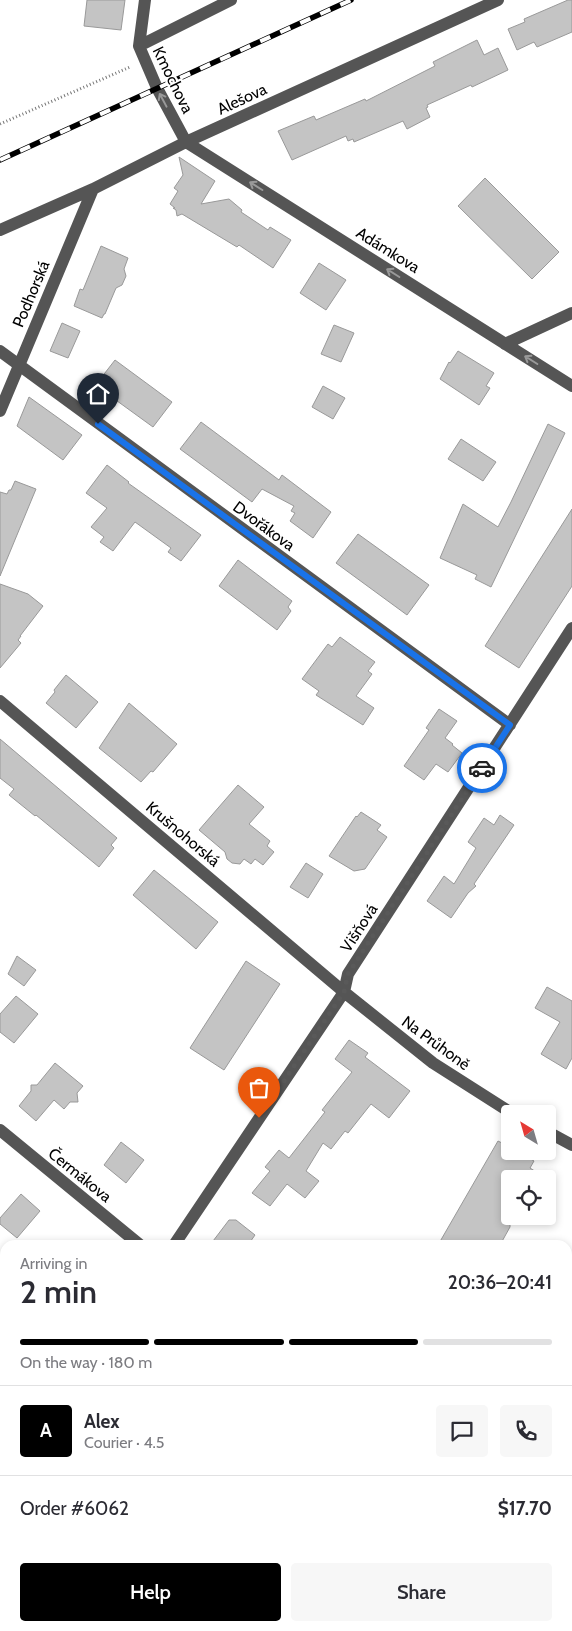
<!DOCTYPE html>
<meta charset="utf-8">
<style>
body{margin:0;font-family:Cabin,sans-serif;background:#f7f7f7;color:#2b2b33;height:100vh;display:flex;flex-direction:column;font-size:19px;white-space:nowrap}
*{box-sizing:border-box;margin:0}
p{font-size:16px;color:#7c7c81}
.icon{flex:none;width:28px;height:28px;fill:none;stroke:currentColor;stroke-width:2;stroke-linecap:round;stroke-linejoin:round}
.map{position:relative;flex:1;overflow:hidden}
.sheet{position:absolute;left:0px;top:1240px;width:572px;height:391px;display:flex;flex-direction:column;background:#fff;border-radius:15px 15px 0 0;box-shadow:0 2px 8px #0003}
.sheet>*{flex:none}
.needle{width:32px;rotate:323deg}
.fabs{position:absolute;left:501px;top:1105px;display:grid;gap:10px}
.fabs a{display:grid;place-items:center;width:55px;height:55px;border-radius:5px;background:#fff;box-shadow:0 2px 8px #0003;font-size:25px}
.pin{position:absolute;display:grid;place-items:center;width:42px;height:42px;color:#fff;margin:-51px -21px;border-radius:50% 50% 50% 0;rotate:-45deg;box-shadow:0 0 5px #0007}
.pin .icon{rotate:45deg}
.courier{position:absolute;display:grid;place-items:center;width:50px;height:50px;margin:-25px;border:4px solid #1a73e8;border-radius:50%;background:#fff;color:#222;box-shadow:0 1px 6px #0007}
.head em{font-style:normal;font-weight:600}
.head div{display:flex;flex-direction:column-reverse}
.head{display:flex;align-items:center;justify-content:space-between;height:85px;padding:0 20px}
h1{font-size:32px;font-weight:600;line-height:38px}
.bar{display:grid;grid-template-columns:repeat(4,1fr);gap:8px 5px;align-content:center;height:60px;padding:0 20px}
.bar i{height:6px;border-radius:4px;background:#e1e1e2}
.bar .current{background:#000}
.bar p{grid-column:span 4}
.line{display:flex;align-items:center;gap:12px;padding:0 20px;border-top:1px solid #e1e1e2}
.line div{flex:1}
.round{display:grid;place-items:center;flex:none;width:52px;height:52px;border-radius:5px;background:#f7f7f7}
.action{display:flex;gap:10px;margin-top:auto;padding:10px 20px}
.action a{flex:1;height:58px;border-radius:5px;background:#000;color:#fff;font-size:20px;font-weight:600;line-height:58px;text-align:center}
.action a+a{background:#f7f7f7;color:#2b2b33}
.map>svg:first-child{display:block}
</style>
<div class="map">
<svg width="572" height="1631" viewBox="0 0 572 1631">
<rect width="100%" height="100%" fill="#fff"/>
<!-- green -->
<path fill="#dcdcdc" d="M 568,1373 L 572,1374 L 572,1631 L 242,1631 L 245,1626 L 568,1626 Z"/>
<!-- building -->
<path fill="#c4c4c4" stroke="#999" d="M 87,0 L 125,0 L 121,30 L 84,26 Z
M 568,0 L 572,0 L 572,32 L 537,47 L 534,42 L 517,50 L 508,29 L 525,22 L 524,19 Z
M 477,40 L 484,55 L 498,48 L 508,70 L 472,87 L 471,85 L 427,105 L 428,107 L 426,108 L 430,117 L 407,129 L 403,121 L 354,142 L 353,139 L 348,141 L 346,136 L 292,160 L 278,131 L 314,116 L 316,120 L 365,99 L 366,101 L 435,66 L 433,62 Z
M 179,157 L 215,181 L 201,204 L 229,199 L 242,210 L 241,212 L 268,230 L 270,227 L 291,240 L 273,268 L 239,245 L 237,247 L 182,214 L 177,216 L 176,210 L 173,208 L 175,208 L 170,204 L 178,191 L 174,188 L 183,175 Z
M 485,178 L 559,252 L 532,279 L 458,206 Z
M 101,246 L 128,258 L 124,269 L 126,276 L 122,285 L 116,288 L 105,314 L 104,314 L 102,318 L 74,306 L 80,289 L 83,290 Z
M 319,263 L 346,280 L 326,310 L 300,293 Z
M 62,323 L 80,331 L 68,358 L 50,351 Z
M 334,325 L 354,333 L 341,362 L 321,354 Z
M 458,351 L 494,373 L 486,386 L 490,388 L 479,405 L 440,379 L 449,362 L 450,363 Z
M 115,360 L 172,402 L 153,427 L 102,390 L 107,383 L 101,378 Z
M 323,386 L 345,398 L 333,419 L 312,407 Z
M 29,397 L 82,435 L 63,460 L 17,426 Z
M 201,422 L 279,480 L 282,475 L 331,512 L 313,538 L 290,521 L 295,513 L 291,511 L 294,506 L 262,489 L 252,502 L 180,449 Z
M 548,424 L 565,433 L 491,587 L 475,579 L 477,575 L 440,558 L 463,504 L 498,527 L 511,502 Z
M 461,439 L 496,462 L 483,481 L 448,459 Z
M 107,465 L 129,482 L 128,483 L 201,535 L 181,561 L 168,552 L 171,548 L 135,522 L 113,551 L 100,542 L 104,537 L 91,527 L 107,508 L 86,493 Z
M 15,481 L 36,489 L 0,576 L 0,492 L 7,494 L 9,490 L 11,490 Z
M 572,509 L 572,586 L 519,668 L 485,646 Z
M 358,534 L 429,585 L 407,615 L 336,563 Z
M 238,560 L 292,601 L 288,607 L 291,611 L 277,630 L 219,586 Z
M 0,584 L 28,594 L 43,606 L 20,636 L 21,636 L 18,640 L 21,643 L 0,668 Z
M 340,637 L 375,662 L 368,671 L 372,674 L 356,696 L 374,708 L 363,725 L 316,695 L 319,691 L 302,679 L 328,644 L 332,647 Z
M 66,675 L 98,702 L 76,728 L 46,703 L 55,692 L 54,690 Z
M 129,703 L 177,744 L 153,772 L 151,771 L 141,782 L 99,748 Z
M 439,709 L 457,721 L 445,738 L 453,744 L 452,745 L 462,753 L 448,772 L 436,764 L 424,780 L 404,766 L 429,730 L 426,728 Z
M 0,739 L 117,838 L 111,845 L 114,848 L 99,867 L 36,815 L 35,816 L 9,795 L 14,789 L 0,778 Z
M 238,785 L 264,807 L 249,824 L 270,841 L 267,846 L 274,852 L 263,865 L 255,859 L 251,864 L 244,859 L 240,864 L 232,863 L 227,859 L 225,852 L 199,830 Z
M 361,812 L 381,825 L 377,830 L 387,837 L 365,869 L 354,871 L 329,856 L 356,816 L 357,817 Z
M 500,815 L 514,825 L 474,884 L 476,886 L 468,893 L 451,918 L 427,901 L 444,876 L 454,884 L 476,848 L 468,842 L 484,818 L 494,825 Z
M 306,863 L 323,874 L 308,898 L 290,887 Z
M 154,870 L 218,922 L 196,949 L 133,895 Z
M 17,956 L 36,970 L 24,986 L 8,974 Z
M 246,961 L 280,984 L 224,1070 L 190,1048 Z
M 547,987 L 572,1001 L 572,1058 L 566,1069 L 541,1054 L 560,1022 L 535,1008 Z
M 16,996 L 38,1014 L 14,1043 L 0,1032 L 0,1014 Z
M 349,1040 L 368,1053 L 365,1057 L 410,1091 L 389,1118 L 371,1104 L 348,1133 L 345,1131 L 331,1149 L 323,1143 L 306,1171 L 319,1181 L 305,1198 L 287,1184 L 270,1206 L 252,1193 L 270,1171 L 265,1167 L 279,1150 L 289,1158 L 325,1112 L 322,1110 L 352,1072 L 335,1059 Z
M 55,1063 L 83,1086 L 77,1093 L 78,1102 L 70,1102 L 64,1109 L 54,1100 L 36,1121 L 19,1106 L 31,1091 L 31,1085 L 37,1085 Z
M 498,1141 L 510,1147 L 510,1151 L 517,1151 L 534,1161 L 530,1168 L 547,1179 L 510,1179 L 510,1227 L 500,1245 L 438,1245 Z
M 121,1142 L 144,1160 L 126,1183 L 104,1165 Z
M 21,1194 L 40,1211 L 17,1238 L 0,1224 L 0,1218 Z
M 229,1220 L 236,1220 L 255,1235 L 248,1245 L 210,1245 Z"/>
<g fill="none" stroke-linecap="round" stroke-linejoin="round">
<!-- path -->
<path stroke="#777" stroke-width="3" stroke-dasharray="1 2.5" stroke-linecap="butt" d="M 0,124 L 130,67
M 568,1398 L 572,1391
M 398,1631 L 402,1626"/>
<!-- minor -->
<path stroke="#555" stroke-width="12" d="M 145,0 L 139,46 L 157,88 L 186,142 L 572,386
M 139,46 L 231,0
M 0,230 L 93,189 L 186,142 L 498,0
M 505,344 L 572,313
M 0,351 L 510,725
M 0,411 L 93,189
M 0,701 L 344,992 L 433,1063 L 513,1114
M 0,1130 L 140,1245
M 548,1132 L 572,1145
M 174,1245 L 344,992 L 348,974 L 572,628
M 568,1358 L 572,1359
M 0,1437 L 5,1439
M 30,1631 L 32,1626"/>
<!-- rail casing -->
<g stroke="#000" stroke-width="5.5">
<path id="rail" d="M 0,160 L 351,0"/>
</g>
<!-- rail -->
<use href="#rail" stroke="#fff" stroke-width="4" stroke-dasharray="11" stroke-linecap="butt"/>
</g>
<!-- one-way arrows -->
<defs><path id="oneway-shaft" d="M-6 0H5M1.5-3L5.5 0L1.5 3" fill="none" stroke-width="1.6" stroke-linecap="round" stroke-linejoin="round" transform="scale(1.25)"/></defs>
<g stroke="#999">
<use href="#oneway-shaft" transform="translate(163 100) rotate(-118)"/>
<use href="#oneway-shaft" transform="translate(256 186) rotate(-148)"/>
<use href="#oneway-shaft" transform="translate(393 273) rotate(-148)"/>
<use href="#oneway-shaft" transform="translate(531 360) rotate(-148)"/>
</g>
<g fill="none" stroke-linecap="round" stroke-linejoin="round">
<!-- done -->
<path stroke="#595959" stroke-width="5" stroke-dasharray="0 9" d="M 259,1118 L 344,992 L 348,974 L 482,768"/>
<!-- route -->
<path stroke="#1a73e8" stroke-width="6" d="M 98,424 L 510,725 L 482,768"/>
</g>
<g text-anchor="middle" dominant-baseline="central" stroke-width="4.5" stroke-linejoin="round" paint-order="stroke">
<!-- street labels -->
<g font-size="16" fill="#000" stroke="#fff">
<text transform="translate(173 80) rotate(64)">Kmochova</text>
<text transform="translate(242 99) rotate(-25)">Alešova</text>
<text transform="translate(388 250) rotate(32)">Adámkova</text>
<text transform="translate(31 294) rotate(-67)">Podhorská</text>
<text transform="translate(264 526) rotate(36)">Dvořákova</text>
<text transform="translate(183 834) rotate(40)">Krušnohorská</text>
<text transform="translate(359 928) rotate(-57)">Višňová</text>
<text transform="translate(436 1043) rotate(36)">Na Průhoně</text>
<text transform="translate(80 1175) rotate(39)">Čermákova</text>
</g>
</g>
</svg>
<div class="fabs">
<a><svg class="needle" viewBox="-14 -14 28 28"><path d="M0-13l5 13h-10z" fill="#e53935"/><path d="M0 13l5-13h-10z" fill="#7c7c81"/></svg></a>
<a><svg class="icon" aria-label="locate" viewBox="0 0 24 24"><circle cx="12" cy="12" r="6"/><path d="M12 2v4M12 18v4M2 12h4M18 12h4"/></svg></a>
</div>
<div class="pin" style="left:259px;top:1118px;background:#ea580c"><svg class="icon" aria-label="bag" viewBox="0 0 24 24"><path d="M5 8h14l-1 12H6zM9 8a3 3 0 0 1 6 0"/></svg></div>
<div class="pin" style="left:98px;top:424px;background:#1f2937"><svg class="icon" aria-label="home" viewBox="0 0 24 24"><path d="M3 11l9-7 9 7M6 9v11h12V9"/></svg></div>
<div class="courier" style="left:482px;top:768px"><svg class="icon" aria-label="car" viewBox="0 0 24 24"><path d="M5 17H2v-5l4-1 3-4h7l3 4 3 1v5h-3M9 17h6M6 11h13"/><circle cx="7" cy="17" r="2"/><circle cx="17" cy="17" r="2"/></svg></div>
<section class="sheet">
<div class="head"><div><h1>2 min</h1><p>Arriving in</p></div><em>20:36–20:41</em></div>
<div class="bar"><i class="current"></i><i class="current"></i><i class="current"></i><i></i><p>On the way · 180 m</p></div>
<div class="line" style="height:90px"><b class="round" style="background:#000;color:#fff">A</b><div><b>Alex</b><p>Courier · 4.5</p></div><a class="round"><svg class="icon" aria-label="chat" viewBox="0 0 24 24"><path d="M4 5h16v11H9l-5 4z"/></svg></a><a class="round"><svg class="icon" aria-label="phone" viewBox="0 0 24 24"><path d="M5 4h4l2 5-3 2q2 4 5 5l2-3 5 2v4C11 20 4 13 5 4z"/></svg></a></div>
<div class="line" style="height:65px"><div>Order #6062</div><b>$17.70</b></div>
<div class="action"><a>Help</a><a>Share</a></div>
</section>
</div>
